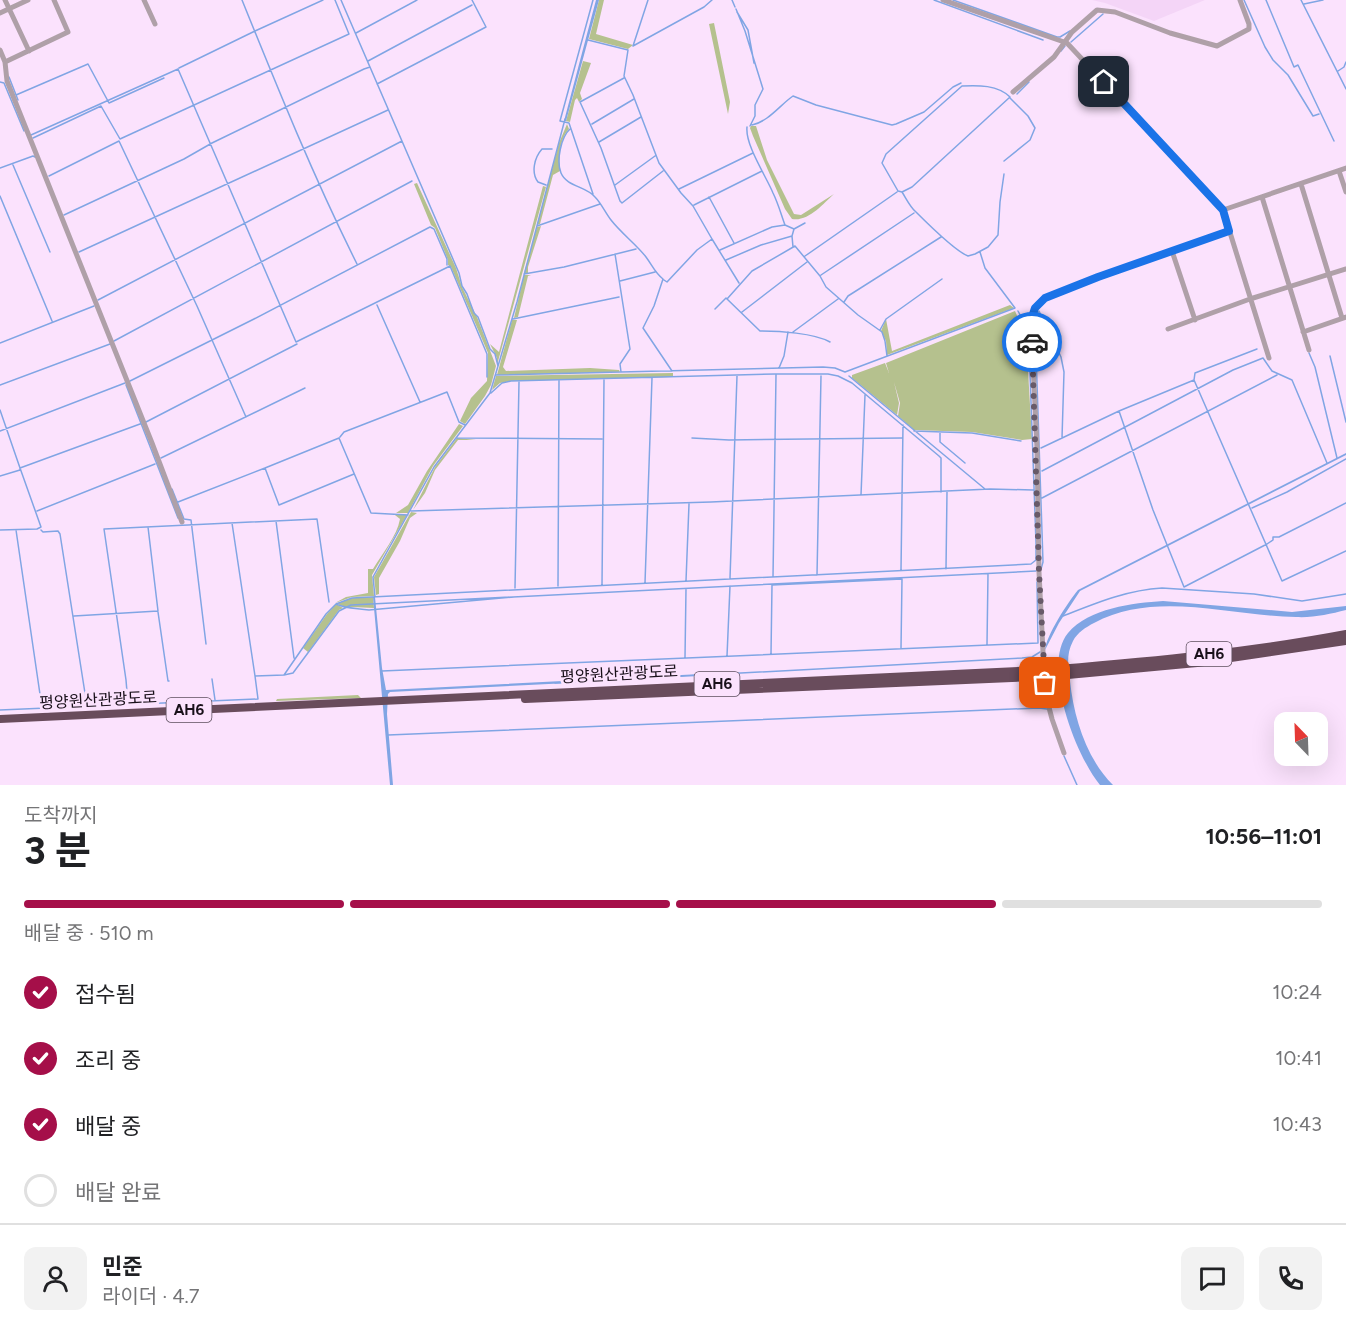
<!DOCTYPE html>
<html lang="ko">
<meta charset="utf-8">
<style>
body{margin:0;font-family:Figtree,"Noto Sans KR",sans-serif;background:#f2f2f2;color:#202124;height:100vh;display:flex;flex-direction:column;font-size:22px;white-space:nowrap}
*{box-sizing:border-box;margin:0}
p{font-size:20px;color:#757577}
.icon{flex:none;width:33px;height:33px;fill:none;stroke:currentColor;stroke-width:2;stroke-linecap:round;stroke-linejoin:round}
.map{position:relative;height:785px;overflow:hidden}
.details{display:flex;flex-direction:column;background:#fff;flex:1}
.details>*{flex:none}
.needle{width:39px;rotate:337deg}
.controls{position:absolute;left:1274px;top:712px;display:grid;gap:12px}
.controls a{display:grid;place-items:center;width:54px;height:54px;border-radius:12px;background:#fff;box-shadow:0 6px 24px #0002;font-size:30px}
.pin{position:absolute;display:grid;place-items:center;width:51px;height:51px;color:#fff;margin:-26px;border-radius:12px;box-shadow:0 3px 9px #0006}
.courier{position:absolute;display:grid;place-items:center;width:60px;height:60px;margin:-30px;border:4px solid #1a73e8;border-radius:50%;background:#fff;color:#222;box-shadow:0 2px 8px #0007}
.headline em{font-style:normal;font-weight:700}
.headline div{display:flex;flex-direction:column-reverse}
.headline{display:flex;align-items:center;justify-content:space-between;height:102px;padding:0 24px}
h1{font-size:39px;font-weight:700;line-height:45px}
.bar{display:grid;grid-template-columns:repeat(4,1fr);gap:9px 6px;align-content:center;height:72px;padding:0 24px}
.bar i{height:8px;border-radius:4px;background:#e0e0e0}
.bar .active{background:#a50f49}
.bar p{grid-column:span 4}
.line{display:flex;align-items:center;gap:15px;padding:0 24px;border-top:2px solid #e0e0e0}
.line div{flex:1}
.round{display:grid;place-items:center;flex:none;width:63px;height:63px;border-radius:12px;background:#f2f2f2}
ol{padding:0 24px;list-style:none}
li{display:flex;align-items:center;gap:18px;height:66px}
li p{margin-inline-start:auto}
li .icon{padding:6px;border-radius:50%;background:#a50f49;color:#fff;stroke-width:4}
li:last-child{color:#757577}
li i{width:33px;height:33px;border:3px solid #e0e0e0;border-radius:50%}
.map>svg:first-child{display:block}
</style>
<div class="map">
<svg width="1346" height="785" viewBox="0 0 1346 785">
<rect width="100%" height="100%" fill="#fbe2fd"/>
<!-- built -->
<path fill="#f4d5f7" d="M 1092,0 L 1205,0 L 1154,21 L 1105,3 Z"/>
<!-- green -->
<path fill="#b5c18e" d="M 599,0 L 604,0 L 596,34 L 633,45 L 628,49 L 589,39 Z
M 714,23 L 730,102 L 728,114 L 709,24 Z
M 583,61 L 591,63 L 580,93 L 582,99 L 579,102 L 577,98 L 575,100 L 570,122 L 566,121 Z
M 567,124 L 569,129 C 559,140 559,157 560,171 L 553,175 L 540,224 L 537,225 L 559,143 Z
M 751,126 L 756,126 L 767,160 L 794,214 L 801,215 L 834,194 C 823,204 808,222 792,219 L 785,209 L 753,136 L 750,128 Z
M 417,183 L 456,268 L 462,287 L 477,317 L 496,366 L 491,385 L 485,396 L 465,424 L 460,421 L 471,398 L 487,381 L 488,353 L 451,267 L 448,265 L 448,260 L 435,228 L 431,225 L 414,184 Z
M 543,186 L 546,187 L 497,365 L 497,358 L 490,344 L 499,352 Z
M 541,226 L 528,267 L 528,273 L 524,273 L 537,227 Z
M 524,275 L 531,275 L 528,276 L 518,317 L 514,318 Z
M 1010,305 L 1014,308 L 887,355 L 886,341 L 881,331 L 886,319 L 892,351 Z
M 1015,311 L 1026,336 L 1032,439 L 1022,440 L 972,432 L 914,430 L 898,416 L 900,403 L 894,382 L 899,403 L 897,415 L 852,378 L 852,375 L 885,363 L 889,373 L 886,363 Z
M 512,320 L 517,320 L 503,367 L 506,371 L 590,368 L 619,370 L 620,372 L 497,375 Z
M 673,373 L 673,377 L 511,381 L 500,383 L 492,390 L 496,376 Z
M 459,424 L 463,426 L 433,466 L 408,513 L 396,513 L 408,505 L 427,471 Z
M 457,438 L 476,440 L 458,440 L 435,470 L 425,493 L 413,510 L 435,467 Z
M 411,512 L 417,513 L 410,518 L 400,541 L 379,578 L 379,594 L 376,595 L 374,577 Z
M 401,514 L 407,515 L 372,575 L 374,596 L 352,597 L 335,603 L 346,597 L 368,593 L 368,569 L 373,569 C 382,554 397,536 400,519 L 395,515 Z
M 373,597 L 374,608 L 352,607 L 345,608 L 346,607 L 337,604 L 352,598 Z
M 336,604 L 343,608 L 339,610 L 308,652 L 303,648 L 327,614 Z
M 358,695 L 361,698 L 276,701 L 277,699 Z"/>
<!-- water -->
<path fill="#80a5e4" d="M 596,0 L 599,0 L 566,121 L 564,121 Z
M 1346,453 L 1346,455 L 1080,591 L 1059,623 L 1045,650 C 1046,636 1068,602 1078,590 Z
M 373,597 L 375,597 L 382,668 L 386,690 L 741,672 L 630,680 L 390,692 L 388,694 L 387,714 L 393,785 L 390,785 Z
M 1163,601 L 1292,612 L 1346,606 L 1346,610 C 1330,614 1313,618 1296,617 C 1229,616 1156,590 1094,623 C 1086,627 1077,633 1073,641 C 1066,654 1068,667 1070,681 C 1074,718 1086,758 1113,785 L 1100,785 C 1076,756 1041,666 1068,633 C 1089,608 1133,603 1163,601 Z"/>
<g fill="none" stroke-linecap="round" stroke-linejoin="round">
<!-- stream -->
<path stroke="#80a5e4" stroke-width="1.5" d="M 242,0 C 278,89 314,178 357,264
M 341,0 L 459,273 L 462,286 L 467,294 L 474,313 L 478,317 L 490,349 L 495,354 L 498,366
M 648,0 L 633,46 L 704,7 L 712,0
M 732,0 L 735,7
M 934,0 L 1043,40
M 953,0 L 1057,37 L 1060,37 L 1070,31
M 1244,0 L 1265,47 L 1273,60 L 1288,75 L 1313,116 L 1319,114
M 1266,0 L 1294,67 L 1298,65 L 1334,141
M 1301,0 L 1346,89
M 1304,4 L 1323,0
M 736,9 L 745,31 L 763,89 L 755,105 L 755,116 L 750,126
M 737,12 L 748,30 L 754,63
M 356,33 L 417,0
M 588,40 L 628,50 L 624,76 L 633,95 L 659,163 L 681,193 L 693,206 L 712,239
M 1071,42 L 1103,14
M 1061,51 L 1065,46
M 368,61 L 472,5
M 179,68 L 255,31 L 323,0
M 1338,71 L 1344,67 L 1346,62
M 9,77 L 18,100
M 624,78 L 580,102 L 601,148 L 620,201 L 622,203 L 663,171
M 0,82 L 4,83 L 24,131
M 377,84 L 486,27 L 472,0
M 1017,94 L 1029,82
M 16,95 L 88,64 L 109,103 L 164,78
M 592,124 L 634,99
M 752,125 C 768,122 781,104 793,96 L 816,105 L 892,125 L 896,124 L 924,112 L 953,87 L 961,83
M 747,127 C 745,145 766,176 773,193 C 778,203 781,214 785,225
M 570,129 C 561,137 556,161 561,173 C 567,187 586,186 595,197 C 601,203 605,212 611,220 C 621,233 637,245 646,257 C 652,265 655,273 663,279 L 654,306 L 643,328 L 672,371
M 31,135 L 178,69 L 296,342 L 450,266 L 487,354 L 487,377
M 33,138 L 101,106 L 120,139 L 349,34 L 335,0
M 599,142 L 641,117
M 1004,161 L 1030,140 L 1035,128 L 1028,116 L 1010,98
M 13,165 L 50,252
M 0,168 L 33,156 L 35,157
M 49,176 L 119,141 L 197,306 L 246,417
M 546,185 L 538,182 C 531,173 534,158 542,149 L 552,149
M 615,185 L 655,156
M 679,189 L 753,153
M 902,192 L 912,187 L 1010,97 C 998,85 978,85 962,86 L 886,154 L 882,163 L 898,191 L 902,192 C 906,198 910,207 916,212 C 927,223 955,251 968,256 L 975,254 L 988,247 L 998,235 L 1000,202 L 1004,174
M 593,194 L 569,123 L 560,121 L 593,0
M 0,196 L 52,321
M 709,197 L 734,243
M 694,205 L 762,171
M 64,215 L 184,159 L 212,143 L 364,69 L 370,67
M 537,226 L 600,204
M 793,247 L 792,236 L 794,229 L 805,223
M 720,250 L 772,227 L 785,225 L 794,229
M 79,252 L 388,110
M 615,254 L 630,349 L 620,364 L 621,372
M 805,256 L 897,192
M 726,260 L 761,245 L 792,236
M 524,274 L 564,267 L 636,249
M 821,275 L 914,213
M 664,280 L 667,282 L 697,250 L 712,239 L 739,283
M 620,281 L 655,272
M 727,299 L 752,271 L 795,246 L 820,276 L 826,287 L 858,315 L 882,332 L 885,341 L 887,356
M 98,300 L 402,141
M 844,302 L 848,296 L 941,237
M 377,305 L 420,402
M 715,309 L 726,298 L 760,331 C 779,331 814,333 830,342
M 742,312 L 807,262
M 513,319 L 619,297
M 880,330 L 886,319 L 942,279
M 793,332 L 838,299
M 114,341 L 412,181
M 0,343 L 94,306
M 1309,353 L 1315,367 L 1337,458
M 1330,356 L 1346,422
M 779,368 L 784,356 L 788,332
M 496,375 L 823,367 L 835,368 L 845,372 L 1015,308 L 985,268 L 980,252
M 849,376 L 985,489
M 1194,380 L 1282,581 L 1346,551
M 130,381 L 254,319 L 430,227 L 434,229 L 447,259 L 447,265
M 0,385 L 110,344
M 126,385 L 178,518
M 491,393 L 502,383 L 511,381 L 775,374 L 828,374 L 838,376 L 852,383 L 939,456 L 941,458 L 941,492
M 0,410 L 20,468 L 20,470 L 0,476
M 1119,411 L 1153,510 L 1184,587 L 1267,544 L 1273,540 L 1273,537 L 1279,537 L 1346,503
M 146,422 L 297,344
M 0,431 L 125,383
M 914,431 L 972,433 L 1021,441
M 940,432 L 940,442 L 965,463
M 340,437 L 344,432 L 447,392 L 459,422 L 465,425
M 457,438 L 602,439
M 692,438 L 729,440 L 902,438
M 1041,448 L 1119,411 L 1194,380 L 1195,373 L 1257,349
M 161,458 L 305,388
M 265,468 L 339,438 L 371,513 L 408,515
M 1042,471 L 1233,370 L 1263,358 L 1272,371 L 1292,380 L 1327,463
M 172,489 L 184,519 L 191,520 L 206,644
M 861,495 L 865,395
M 1042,498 L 1277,375
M 178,502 L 265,468 L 279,505 L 354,474
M 1252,508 L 1287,492 L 1346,459
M 37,511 L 155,464
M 411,511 L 711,502 L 990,489 L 1033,490
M 276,521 L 294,658
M 232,523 L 255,676
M 0,530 L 37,529 L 41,527 L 20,468 L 140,424
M 16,530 L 42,708
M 41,530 L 43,532 L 58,531 L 60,534 L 87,706
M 946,569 L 947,492
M 1041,569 L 1043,562 L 1035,323 L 1036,315 L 1039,311 L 1061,357 L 1064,372 L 1062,438
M 901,570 L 903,425
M 817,575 L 821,376
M 773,577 L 776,375
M 730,578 L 737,376
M 686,581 L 689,504
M 645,583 L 652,378
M 602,585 L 604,380
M 558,586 L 559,381
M 515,588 L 519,382
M 375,597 L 373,577 L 434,467 L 490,393 L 517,302 L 565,119
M 336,604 C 346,609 357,608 369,610 L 514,597
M 158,612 L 168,681 L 169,681
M 74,616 L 158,611 L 148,527
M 1063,616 C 1096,603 1127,590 1162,588 L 1254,594 L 1302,601 L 1346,594
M 987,644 L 988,574
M 771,654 L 772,585 L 902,579 L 901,648
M 727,656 L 730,586
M 685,657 L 686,589
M 382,671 L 1038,643 L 1037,582
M 284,675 L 293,673 L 339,611 L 351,605 L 1036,571
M 212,679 L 215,700
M 555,683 L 1022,658 L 1032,657 L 1040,652
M 128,704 L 126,680 L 104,529 L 317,519 L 329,602
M 0,710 L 258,699 L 255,676 L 284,675 L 326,614 L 336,604 L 352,598 L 1031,564 L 1036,560 L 1036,543 L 1029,345 L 1026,326 L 1018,311
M 388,735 L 1039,708 L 1047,709
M 1064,756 L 1077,785"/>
<!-- minor -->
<path stroke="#afa0a8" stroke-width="5" d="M 5,0 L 29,51
M 144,0 L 155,24
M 943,0 L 1067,43 L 1223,210 L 1346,168
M 0,13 L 28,0
M 0,50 L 5,62 L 7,81 L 152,443 L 182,522
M 5,62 L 68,32 L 54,0
M 1013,92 L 1054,57 L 1072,32 L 1097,10 L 1115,12 L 1170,33 L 1217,46 L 1249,29 L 1249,24 L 1240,0
M 1339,171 L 1346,192
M 1301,184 L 1342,318
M 1262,197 L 1309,350
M 1223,210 L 1269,358
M 1172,251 L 1195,320
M 1168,329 L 1250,299 L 1346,269
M 1303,332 L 1346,317
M 1064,753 L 1052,719 L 1045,692 L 1039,572 L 1037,448 L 1031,321 C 1034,306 1041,301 1053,294 L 1229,231"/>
<!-- highway -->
<path stroke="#694c5c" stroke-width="8" d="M 525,699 L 1057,676 L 1197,663 L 1346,641
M 0,719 L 1058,669 C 1154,661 1251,652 1346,634"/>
</g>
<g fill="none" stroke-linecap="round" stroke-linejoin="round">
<!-- done -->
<path stroke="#685a69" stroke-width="6" stroke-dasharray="0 10.8" d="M 1032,342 L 1039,572 L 1045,683"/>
<!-- route -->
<path stroke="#1a73e8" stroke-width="8" d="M 1032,342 L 1033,314 L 1035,308 L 1045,298 L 1098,277 L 1229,231 L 1223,210 L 1104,82"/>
</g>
<g text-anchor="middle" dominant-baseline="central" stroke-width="6" stroke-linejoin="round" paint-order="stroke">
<!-- shield labels -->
<g fill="#fbe2fd" stroke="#5d4f5e" stroke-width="1.5">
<rect x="1186.5" y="642" width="45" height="24" rx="4.5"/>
<rect x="694.5" y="672" width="45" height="24" rx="4.5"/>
<rect x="166.5" y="698" width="45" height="24" rx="4.5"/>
</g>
<g font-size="15" font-weight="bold" fill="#19101a">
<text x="1209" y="654">AH6</text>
<text x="717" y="684">AH6</text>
<text x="189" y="710">AH6</text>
</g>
<!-- street labels -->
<g font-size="16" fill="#19101a" stroke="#fbe2fd">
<text transform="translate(619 674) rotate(-3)">평양원산관광도로</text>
<text transform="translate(98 700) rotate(-3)">평양원산관광도로</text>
</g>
</g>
</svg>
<div class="controls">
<a><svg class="needle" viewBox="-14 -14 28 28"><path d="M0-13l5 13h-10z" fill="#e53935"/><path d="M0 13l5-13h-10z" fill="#757577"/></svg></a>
</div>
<div class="pin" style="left:1045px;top:683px;background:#ea580c"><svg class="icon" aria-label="bag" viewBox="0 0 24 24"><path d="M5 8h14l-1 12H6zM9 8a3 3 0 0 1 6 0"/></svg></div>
<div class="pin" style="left:1104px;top:82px;background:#1f2937"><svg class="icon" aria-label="home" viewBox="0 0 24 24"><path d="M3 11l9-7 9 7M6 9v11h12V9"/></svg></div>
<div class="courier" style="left:1032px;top:342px"><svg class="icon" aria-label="car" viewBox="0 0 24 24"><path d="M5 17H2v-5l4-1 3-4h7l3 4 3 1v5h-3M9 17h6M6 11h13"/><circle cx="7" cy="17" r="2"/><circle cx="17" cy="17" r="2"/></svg></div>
</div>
<section class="details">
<div class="headline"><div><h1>3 분</h1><p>도착까지</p></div><em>10:56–11:01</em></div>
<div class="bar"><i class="active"></i><i class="active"></i><i class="active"></i><i></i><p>배달 중 · 510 m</p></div>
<ol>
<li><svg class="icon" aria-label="check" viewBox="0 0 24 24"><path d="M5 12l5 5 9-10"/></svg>접수됨<p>10:24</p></li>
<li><svg class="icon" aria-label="check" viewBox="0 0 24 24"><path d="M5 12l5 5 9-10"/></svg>조리 중<p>10:41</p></li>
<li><svg class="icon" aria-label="check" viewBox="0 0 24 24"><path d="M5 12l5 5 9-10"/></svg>배달 중<p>10:43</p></li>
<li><i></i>배달 완료</li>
</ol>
<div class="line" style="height:108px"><a class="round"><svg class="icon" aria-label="person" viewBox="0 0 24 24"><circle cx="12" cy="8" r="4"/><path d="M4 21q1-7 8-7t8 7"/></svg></a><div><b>민준</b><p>라이더 · 4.7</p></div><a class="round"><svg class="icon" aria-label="chat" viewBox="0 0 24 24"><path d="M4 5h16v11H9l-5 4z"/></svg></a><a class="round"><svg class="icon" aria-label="phone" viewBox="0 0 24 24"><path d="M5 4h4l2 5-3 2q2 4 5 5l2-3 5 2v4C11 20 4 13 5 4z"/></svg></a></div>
</section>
